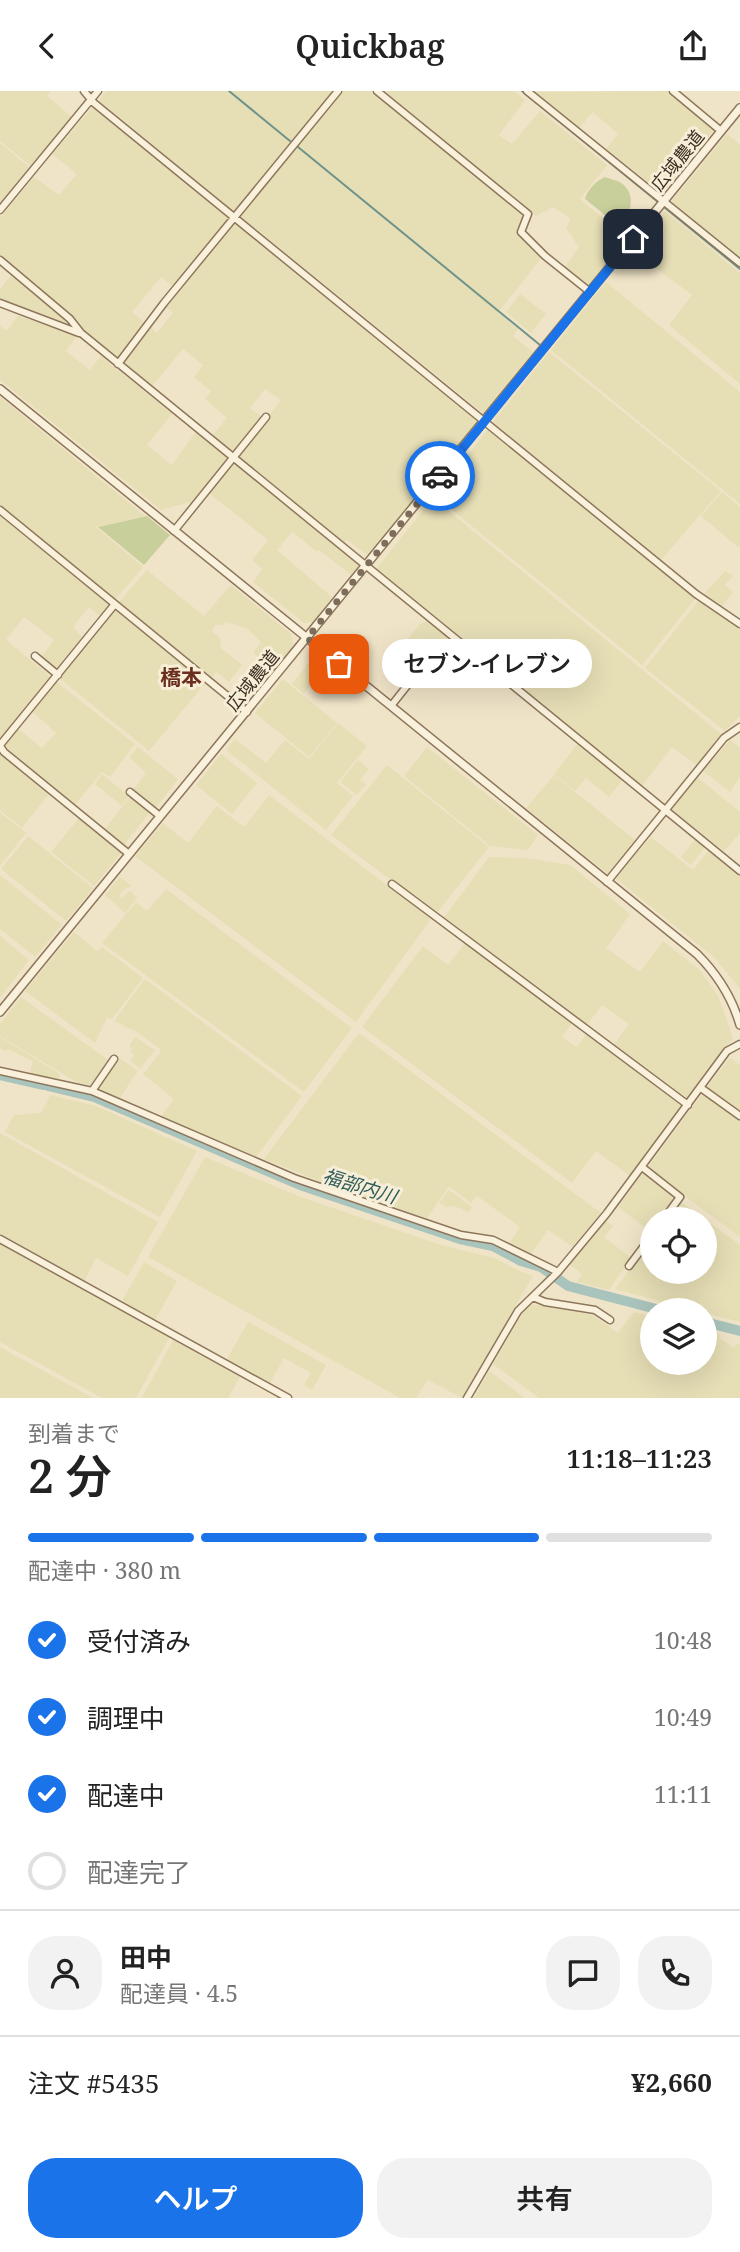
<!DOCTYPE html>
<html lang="ja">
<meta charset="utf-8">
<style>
body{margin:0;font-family:"Noto Serif","Noto Sans JP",serif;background:#f2f2f2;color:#222;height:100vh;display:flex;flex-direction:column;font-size:26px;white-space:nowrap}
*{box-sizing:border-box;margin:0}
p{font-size:23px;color:#767676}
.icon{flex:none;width:38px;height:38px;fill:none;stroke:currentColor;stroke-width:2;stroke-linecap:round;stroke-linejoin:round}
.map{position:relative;height:1307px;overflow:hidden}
.panel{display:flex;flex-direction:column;background:#fff;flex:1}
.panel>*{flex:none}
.tools{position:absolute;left:640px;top:1116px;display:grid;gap:14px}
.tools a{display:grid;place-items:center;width:77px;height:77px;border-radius:50%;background:#fff;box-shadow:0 7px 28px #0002;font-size:35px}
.pin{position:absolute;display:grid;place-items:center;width:60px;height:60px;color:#fff;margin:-30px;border-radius:14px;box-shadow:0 4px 10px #0006}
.courier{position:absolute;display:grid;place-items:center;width:70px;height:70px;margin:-35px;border:5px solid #1a73e8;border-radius:50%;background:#fff;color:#222;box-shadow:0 2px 9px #0007}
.bubble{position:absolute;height:49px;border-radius:24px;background:#fff;box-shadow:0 7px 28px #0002;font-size:23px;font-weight:600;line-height:49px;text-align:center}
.overview em{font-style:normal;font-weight:600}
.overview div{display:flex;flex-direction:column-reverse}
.overview{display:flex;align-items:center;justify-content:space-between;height:119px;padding:0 28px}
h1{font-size:46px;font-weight:600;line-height:52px}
.bar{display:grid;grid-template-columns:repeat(4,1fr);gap:10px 7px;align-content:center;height:84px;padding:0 28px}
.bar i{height:9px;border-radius:5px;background:#e0e0e0}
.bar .current{background:#1a73e8}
.bar p{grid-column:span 4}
.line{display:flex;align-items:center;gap:18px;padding:0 28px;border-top:2px solid #e0e0e0}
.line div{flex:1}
.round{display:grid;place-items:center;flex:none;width:74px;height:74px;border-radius:28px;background:#f2f2f2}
ol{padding:0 28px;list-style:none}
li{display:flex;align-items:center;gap:21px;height:77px}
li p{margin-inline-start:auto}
li .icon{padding:7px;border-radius:50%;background:#1a73e8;color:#fff;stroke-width:4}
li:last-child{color:#767676}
li i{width:38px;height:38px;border:4px solid #e0e0e0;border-radius:50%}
.primary-button{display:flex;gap:14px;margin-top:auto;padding:14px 28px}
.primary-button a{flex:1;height:80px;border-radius:28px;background:#1a73e8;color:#fff;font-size:28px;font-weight:600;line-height:80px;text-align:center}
.primary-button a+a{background:#f2f2f2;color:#222}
header{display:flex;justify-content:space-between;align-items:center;height:91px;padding:0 28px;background:#fff;font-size:32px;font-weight:600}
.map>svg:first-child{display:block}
</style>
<header><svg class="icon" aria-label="back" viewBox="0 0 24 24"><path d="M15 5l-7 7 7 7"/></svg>Quickbag<svg class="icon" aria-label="share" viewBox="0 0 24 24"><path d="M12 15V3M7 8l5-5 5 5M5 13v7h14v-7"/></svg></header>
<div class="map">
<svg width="740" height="1307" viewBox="0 0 740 1307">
<rect width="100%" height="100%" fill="#f0e4c8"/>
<!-- farmland -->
<path fill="#e6deb5" d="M 0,0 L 51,0 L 47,5 L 72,26 L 31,75 L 0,50 Z
M 106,0 L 335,0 L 235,122 L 99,9 Z
M 340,0 L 371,0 L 524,123 L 516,140 L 542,166 L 498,222 L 518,238 L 513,245 L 533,261 L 483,322 L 239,124 Z
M 384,0 L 514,0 L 525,9 L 499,44 L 512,53 L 540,20 L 607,74 L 580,108 L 627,147 L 588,195 L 565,176 L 579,156 L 566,137 L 571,128 L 553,116 L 536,125 Z
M 667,0 L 714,39 L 662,102 L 606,58 L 618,43 L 593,21 L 579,37 L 535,1 Z
M 92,17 L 230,127 L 174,196 L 161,186 L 132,221 L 146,233 L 120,266 L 116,266 L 0,167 L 0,127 L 34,86 L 59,104 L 77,83 L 52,63 Z
M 727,43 L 740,54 L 740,168 L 671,111 Z
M 0,52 L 29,76 L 0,114 Z
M 665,120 L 740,182 L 740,293 L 669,234 L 692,204 L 653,175 L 625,168 Z
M 234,130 L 477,330 L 369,465 L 347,449 L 344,453 L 237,366 L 281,309 L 265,298 L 250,317 L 262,326 L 233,362 L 212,345 L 227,327 L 205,308 L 211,300 L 194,286 L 203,274 L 183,258 L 152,295 L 125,274 L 124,270 L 150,236 L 157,242 L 173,222 L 165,216 L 167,213 Z
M 12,183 L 68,229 L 66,235 L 0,209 L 0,198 Z
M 606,191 L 740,301 L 740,413 L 551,259 Z
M 520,203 L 546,223 L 531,242 L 506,221 Z
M 18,225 L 77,245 L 66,260 L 90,279 L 101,265 L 172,323 L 147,354 L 172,374 L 196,341 L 229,367 L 195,410 L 161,419 L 0,289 L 0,235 L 6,240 Z
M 549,261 L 721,400 L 661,469 L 493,331 Z
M 0,306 L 145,425 L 96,436 L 143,476 L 116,508 L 0,414 Z
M 489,337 L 696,507 L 642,574 L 435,405 Z
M 234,371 L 359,475 L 351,484 L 319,459 L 316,460 L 292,441 L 277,459 L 332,506 L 313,531 L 304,532 L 253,491 L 262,478 L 252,469 L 268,449 L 209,402 Z
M 722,401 L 740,416 L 740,453 L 738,456 L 701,425 Z
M 433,407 L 722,644 L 698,675 L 672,656 L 642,695 L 376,478 Z
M 0,424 L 111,515 L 101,526 L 89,516 L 73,536 L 82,546 L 55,578 L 41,567 L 54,549 L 24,526 L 6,549 L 50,585 L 0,647 Z
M 147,479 L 204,525 L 231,494 L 291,543 L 293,553 L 291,557 L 273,578 L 253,562 L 261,551 L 246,537 L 226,531 L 222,534 L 215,534 L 212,540 L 220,547 L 221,557 L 242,574 L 229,591 L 217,581 L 212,586 L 119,511 Z
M 725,480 L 733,485 L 725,494 L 733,501 L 721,516 L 703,504 Z
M 699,509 L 740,538 L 740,625 L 725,640 L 645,577 Z
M 116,518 L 206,591 L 149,660 L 59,587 Z
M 429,529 L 448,545 L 423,577 L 400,558 L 419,534 Z
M 314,565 L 326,574 L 304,603 L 292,593 Z
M 283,588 L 337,632 L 309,666 L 255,622 Z
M 57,591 L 135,653 L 110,686 L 102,681 L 74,715 L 5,655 L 5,652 L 17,637 L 42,657 L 56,642 L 33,621 Z
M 338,632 L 367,655 L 337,692 L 353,705 L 326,739 L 226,659 L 235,648 L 266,672 L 285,649 L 309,668 Z
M 730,649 L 740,657 L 740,686 L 730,701 L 703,680 Z
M 579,651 L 624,687 L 609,706 L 586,687 L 575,700 L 554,683 Z
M 138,656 L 178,688 L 155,718 L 132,700 L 146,682 L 129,666 Z
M 427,656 L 538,744 L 528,759 L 490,755 L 404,685 Z
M 0,660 L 49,703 L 22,737 L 0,719 Z
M 221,663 L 257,692 L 232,723 L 196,694 Z
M 358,669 L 369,678 L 360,689 L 366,693 L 357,704 L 340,691 Z
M 387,674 L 489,756 L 436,823 L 331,744 Z
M 102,683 L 129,705 L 122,715 L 95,693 Z
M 554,684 L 635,749 L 608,783 L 526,717 Z
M 697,686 L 740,721 L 740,742 L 724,760 L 671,718 Z
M 132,704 L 151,720 L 123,755 L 104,739 Z
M 269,704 L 431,828 L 356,931 L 135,765 L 163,732 L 188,752 L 217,715 L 244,736 Z
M 0,721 L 26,742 L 0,775 Z
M 79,727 L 121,762 L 94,795 L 51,761 Z
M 28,745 L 93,797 L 66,830 L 1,778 Z
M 651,746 L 693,779 L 709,759 L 740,785 L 740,898 L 715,867 L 615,787 Z
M 696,747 L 706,755 L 691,774 L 681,766 Z
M 489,766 L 526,767 L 570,774 L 630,823 L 606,857 L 640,881 L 663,850 L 699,878 L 718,905 L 733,947 L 688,1010 L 613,955 L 629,933 L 602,914 L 587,934 L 443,828 Z
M 0,784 L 62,834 L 35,866 L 0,838 Z
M 120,786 L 132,795 L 123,799 L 119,805 L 121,807 L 130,800 L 137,807 L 125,822 L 105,804 Z
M 166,798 L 352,937 L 304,1001 L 102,852 L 136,811 L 147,820 Z
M 74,841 L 97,860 L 102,856 L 143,887 L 112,928 L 107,927 L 95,952 L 25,900 Z
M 0,845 L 29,869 L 0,907 Z
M 465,852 L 572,932 L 562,946 L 577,956 L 587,942 L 683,1015 L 630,1085 L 596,1060 L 572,1092 L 362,936 L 423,855 L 448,874 Z
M 145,888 L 302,1005 L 256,1066 L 160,1027 L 174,1008 L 143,983 L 160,962 L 160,958 L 135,940 L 114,930 Z
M 21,906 L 108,969 L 90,994 L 76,991 L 0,945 L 0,933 Z
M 359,942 L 601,1122 L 573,1156 L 548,1139 L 530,1164 L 509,1153 L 520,1136 L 477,1105 L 471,1112 L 449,1095 L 427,1127 L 348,1100 L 350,1093 L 335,1089 L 332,1095 L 264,1068 Z
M 0,946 L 60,983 L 59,988 L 55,989 L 30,982 L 33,970 L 7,958 L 6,960 L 0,957 Z
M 135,946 L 155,959 L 140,978 L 130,970 L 134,964 L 130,961 L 132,958 L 129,955 Z
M 118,966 L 138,980 L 119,1008 L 95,998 Z
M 730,967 L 740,974 L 740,1023 L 706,997 Z
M 703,1002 L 740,1029 L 740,1146 L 647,1077 Z
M 50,1004 L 96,1015 L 197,1060 L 160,1126 L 5,1041 L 14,1024 L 41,1022 Z
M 0,1042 L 158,1131 L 128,1185 L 96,1167 L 84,1191 L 0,1144 Z
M 205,1066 L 298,1105 L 441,1154 L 495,1167 L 519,1180 L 533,1185 L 462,1307 L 428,1289 L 416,1307 L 400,1307 L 148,1166 Z
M 643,1082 L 676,1107 L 660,1129 L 653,1129 L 651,1141 L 618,1116 Z
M 449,1099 L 472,1116 L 468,1122 L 460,1117 L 450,1115 L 447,1116 L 439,1112 Z
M 681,1111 L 740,1154 L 740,1231 L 705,1222 L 705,1220 L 697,1220 L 615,1198 L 653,1148 L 653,1181 L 705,1181 L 705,1129 L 668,1129 Z
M 606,1130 L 613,1135 L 604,1146 L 631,1167 L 609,1199 L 577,1191 L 582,1183 L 569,1173 Z
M 0,1152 L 170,1245 L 136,1307 L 102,1307 L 0,1251 Z
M 144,1171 L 177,1190 L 155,1229 L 122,1210 Z
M 532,1213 L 593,1224 L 618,1242 L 634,1221 L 653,1226 L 653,1272 L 705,1272 L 705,1240 L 720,1244 L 719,1247 L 734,1257 L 738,1252 L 740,1254 L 740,1307 L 539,1307 L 493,1273 L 522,1223 Z
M 248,1231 L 326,1274 L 312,1299 L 304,1294 L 311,1282 L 284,1267 L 270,1292 L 227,1268 Z
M 173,1249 L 240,1286 L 228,1307 L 142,1307 Z
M 0,1256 L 93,1307 L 0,1307 Z
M 489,1280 L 525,1307 L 474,1307 Z"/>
<!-- green -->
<path fill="#c9cf9b" d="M 605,86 C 610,88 617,89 621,92 C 636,102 632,121 622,132 L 615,132 L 585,108 C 587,99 596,90 605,86 Z
M 147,425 L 170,444 L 144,474 L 98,436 Z"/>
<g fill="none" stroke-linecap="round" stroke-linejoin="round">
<!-- stream -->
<path stroke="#6f938a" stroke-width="2" d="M 229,0 L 290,50
M 522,0 L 658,111
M 298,56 L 540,254
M 664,116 L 740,178"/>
<!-- river -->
<path stroke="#a9c4bc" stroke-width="10" d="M 0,984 L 44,994
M 48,995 L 94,1006 L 300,1094 L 460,1148 L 493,1155 L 521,1170 L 541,1176 L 568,1195 L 664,1220
M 705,1231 L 740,1240"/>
<!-- minor casing -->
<g stroke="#8d765c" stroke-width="9">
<path id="minor" d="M 84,0 L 94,12 L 696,503 L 740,533
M 377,0 L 528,123 L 521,141 L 545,165 L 590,201
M 527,0 L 740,172
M 673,0 L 721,40
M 0,119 L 98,0
M 0,169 L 70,228 L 81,242 L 740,780
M 0,212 L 79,242
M 118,273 L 164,212 L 338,0
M 0,419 L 247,621
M 174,440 L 266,326
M 35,565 L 58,584
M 391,615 L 414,586
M 0,654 L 115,513
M 0,655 L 4,661 L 129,763
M 130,701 L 160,725
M 607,791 L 724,647 L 740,636
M 392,793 L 688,1014
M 0,980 L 92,1000 L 294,1087 L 461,1144 L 493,1149 L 558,1181
M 701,997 L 740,1025
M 92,1000 L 114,968
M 642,1076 L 680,1106 L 663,1129
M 0,1148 L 288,1307
M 629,1175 L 653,1143
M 533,1206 L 545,1211 L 595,1219 L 610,1229
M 467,1307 L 518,1220 L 558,1181 L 607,1122 L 727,960 L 740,953"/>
</g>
<!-- tertiary casing -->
<g stroke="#8d765c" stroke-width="10">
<path id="tertiary" d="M 0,298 L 697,863 C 718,884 732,906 740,934
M 0,921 L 740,17"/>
</g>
<!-- minor -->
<use href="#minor" stroke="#faf1dc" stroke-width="6"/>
<!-- tertiary -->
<use href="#tertiary" stroke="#faf1dc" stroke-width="7"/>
</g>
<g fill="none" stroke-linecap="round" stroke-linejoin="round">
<!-- done -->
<path stroke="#7c6e5b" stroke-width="7" stroke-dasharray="0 12.6" d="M 339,573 L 307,547 L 440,385"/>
<!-- route -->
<path stroke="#1a73e8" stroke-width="9" d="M 440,385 L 633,148"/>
</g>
<g text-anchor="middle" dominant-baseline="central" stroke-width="6" stroke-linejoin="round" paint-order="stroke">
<!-- street labels -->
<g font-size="18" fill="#3d2e20" stroke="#f7eed8">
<text transform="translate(677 69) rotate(-51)">広域農道</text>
<text transform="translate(252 589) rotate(-51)">広域農道</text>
</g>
<!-- water labels -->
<g font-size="19" font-style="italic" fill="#2f5d5a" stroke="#f7eed8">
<text transform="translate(360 1095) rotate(17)">福部内川</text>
</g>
<!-- quarter labels -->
<g font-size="21" font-weight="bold" fill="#6b2e1e" stroke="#f7eed8">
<text x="181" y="586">橋本</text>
</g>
</g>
</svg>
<div class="tools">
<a><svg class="icon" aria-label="locate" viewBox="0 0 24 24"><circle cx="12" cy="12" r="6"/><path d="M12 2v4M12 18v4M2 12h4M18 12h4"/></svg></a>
<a><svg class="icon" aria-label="layers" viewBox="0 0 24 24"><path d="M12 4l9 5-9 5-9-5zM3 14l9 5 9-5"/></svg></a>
</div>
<div class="pin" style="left:339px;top:573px;background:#ea580c"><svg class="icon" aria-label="bag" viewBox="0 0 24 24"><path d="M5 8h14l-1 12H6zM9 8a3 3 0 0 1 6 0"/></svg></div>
<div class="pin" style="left:633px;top:148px;background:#1f2937"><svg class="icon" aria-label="home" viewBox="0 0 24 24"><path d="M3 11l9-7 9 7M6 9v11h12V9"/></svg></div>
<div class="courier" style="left:440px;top:385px"><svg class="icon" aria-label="car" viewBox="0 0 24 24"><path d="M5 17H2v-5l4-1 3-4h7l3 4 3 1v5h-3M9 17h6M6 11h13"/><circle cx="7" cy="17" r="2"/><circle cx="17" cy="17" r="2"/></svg></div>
<div class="bubble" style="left:382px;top:548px;width:210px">セブン-イレブン</div>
</div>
<section class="panel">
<div class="overview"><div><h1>2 分</h1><p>到着まで</p></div><em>11:18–11:23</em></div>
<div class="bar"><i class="current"></i><i class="current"></i><i class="current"></i><i></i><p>配達中 · 380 m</p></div>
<ol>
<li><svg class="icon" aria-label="check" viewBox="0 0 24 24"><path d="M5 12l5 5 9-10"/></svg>受付済み<p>10:48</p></li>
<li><svg class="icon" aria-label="check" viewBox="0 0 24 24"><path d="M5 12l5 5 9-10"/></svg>調理中<p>10:49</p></li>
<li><svg class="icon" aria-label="check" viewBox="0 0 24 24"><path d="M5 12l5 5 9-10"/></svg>配達中<p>11:11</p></li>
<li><i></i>配達完了</li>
</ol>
<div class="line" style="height:126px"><a class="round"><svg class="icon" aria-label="person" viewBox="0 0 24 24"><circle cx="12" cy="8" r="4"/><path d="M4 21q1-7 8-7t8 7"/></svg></a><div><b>田中</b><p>配達員 · 4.5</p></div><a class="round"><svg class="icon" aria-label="chat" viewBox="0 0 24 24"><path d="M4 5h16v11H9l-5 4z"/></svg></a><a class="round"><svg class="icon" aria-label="phone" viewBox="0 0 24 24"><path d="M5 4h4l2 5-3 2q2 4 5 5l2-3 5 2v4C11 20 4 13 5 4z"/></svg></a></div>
<div class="line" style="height:91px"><div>注文 #5435</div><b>¥2,660</b></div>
<div class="primary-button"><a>ヘルプ</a><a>共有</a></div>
</section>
